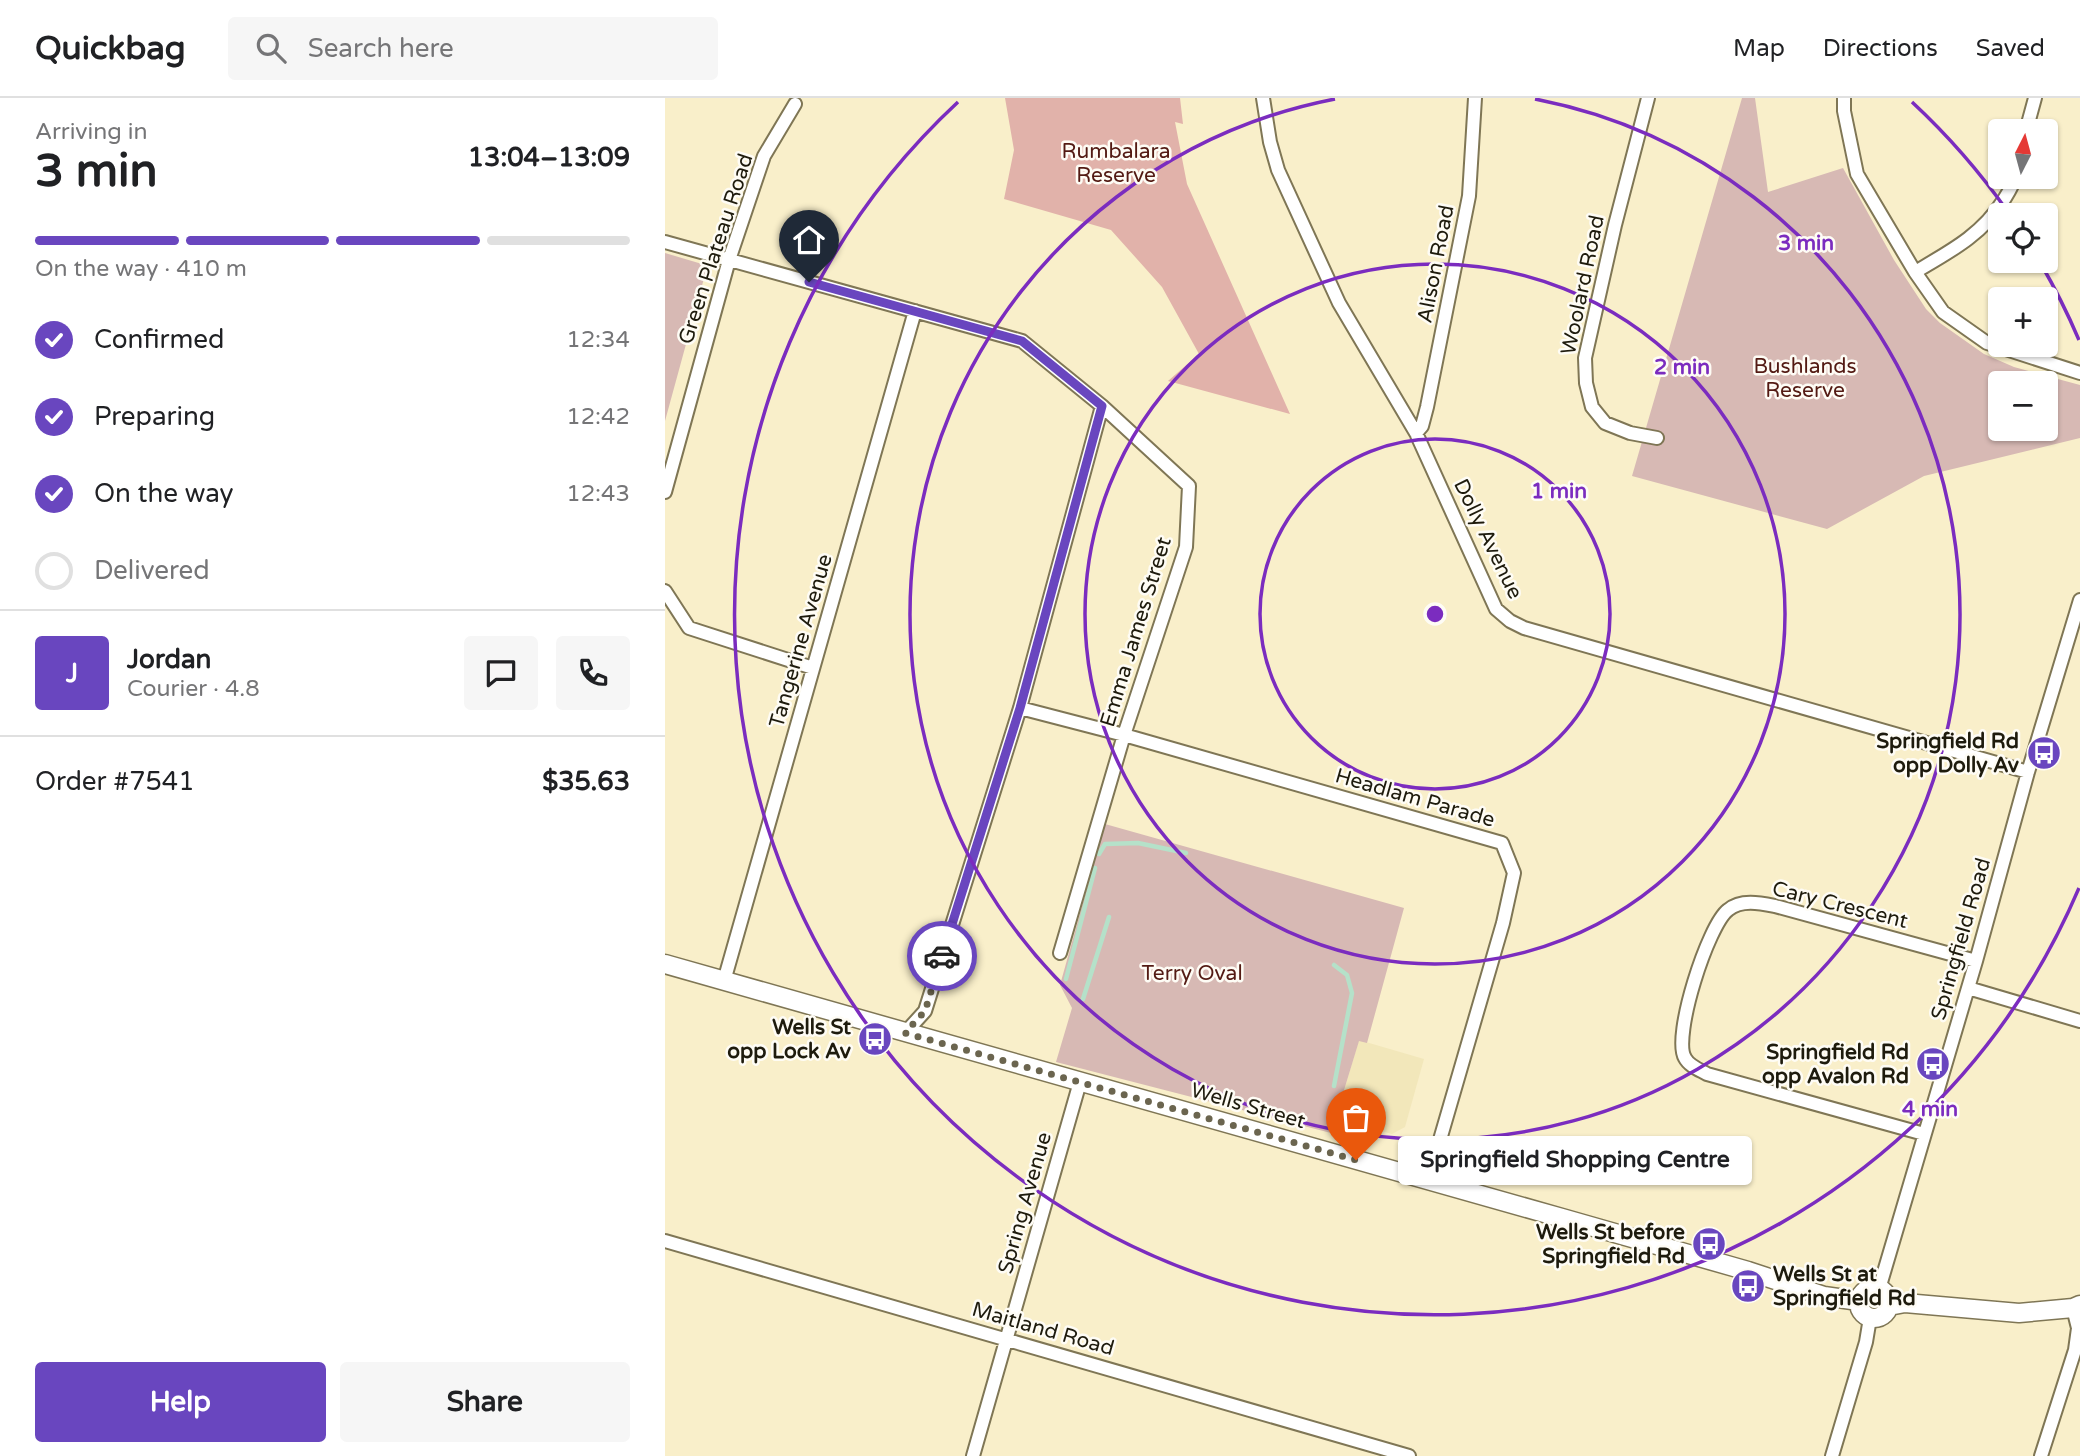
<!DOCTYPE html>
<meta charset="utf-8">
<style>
body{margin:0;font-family:"Varela Round",sans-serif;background:#f6f6f6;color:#202124;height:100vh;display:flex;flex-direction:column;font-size:26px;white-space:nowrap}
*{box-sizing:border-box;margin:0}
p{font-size:23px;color:#757577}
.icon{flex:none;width:38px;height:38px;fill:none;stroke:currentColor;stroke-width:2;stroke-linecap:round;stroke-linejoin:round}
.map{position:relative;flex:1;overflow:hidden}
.sheet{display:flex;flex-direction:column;background:#fff;width:665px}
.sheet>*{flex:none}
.needle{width:46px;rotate:6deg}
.controls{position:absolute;left:1323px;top:21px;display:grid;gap:14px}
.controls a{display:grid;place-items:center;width:70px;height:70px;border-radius:7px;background:#fff;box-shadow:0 2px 5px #0004;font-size:35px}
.pin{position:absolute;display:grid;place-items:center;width:60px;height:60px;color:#fff;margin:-72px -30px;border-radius:50% 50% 50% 0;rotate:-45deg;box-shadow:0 0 7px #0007}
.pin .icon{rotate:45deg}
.courier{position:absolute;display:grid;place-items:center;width:70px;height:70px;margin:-35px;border:5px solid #6946bf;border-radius:50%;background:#fff;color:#222;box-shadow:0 2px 9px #0007}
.bubble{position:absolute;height:49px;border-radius:7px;background:#fff;box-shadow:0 2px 5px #0004;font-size:23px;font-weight:800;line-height:49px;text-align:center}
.overview em{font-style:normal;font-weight:800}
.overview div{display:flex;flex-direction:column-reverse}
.overview{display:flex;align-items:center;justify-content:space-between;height:119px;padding:0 35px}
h1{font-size:46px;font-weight:800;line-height:52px}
.bar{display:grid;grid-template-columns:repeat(4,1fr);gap:10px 7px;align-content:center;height:84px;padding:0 35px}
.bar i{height:9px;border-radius:5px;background:#e0e0e0}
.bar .current{background:#6946bf}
.bar p{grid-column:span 4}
.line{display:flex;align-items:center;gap:18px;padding:0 35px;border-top:2px solid #e0e0e0}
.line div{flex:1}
.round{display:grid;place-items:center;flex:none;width:74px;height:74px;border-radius:7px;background:#f6f6f6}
ol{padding:0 35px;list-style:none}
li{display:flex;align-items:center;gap:21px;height:77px}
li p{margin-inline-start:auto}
li .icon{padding:7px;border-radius:50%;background:#6946bf;color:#fff;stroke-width:4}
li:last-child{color:#757577}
li i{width:38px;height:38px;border:4px solid #e0e0e0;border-radius:50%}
.button{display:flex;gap:14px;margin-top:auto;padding:14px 35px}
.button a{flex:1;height:80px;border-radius:7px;background:#6946bf;color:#fff;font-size:28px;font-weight:800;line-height:80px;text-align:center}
.button a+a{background:#f6f6f6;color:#202124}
header{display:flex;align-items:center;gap:42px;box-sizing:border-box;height:98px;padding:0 35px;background:#fff;border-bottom:2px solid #e0e0e0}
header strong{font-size:33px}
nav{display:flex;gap:38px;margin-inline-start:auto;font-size:24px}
.search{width:490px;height:63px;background:#f6f6f6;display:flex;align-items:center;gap:18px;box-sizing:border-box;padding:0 24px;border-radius:7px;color:#757577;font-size:26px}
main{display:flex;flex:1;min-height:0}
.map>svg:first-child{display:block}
</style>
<header>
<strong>Quickbag</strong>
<div class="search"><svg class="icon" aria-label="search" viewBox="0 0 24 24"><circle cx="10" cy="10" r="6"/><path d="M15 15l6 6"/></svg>Search here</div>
<nav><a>Map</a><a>Directions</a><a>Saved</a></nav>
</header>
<main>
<section class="sheet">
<div class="overview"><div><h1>3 min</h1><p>Arriving in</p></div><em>13:04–13:09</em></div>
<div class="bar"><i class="current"></i><i class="current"></i><i class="current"></i><i></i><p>On the way · 410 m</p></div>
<ol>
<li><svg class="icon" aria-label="check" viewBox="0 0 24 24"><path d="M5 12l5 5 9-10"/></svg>Confirmed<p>12:34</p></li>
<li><svg class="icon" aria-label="check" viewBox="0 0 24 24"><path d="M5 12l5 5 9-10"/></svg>Preparing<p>12:42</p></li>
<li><svg class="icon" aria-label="check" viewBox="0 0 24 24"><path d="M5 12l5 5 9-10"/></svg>On the way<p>12:43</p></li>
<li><i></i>Delivered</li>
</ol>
<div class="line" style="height:126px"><b class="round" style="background:#6946bf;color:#fff">J</b><div><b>Jordan</b><p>Courier · 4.8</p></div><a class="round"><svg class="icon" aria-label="chat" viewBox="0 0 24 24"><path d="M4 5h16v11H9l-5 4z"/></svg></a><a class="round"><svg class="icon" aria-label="phone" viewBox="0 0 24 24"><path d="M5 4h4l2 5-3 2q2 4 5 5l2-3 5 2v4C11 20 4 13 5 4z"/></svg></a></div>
<div class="line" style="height:91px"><div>Order #7541</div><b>$35.63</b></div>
<div class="button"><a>Help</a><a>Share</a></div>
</section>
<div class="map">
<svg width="1415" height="1358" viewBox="0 0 1415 1358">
<rect width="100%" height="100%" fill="#f9efca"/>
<!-- built -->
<path fill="#f2e7ba" d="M 694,942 L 759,961 L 740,1029 L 727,1036 L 671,1020 Z"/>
<!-- green -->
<path fill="#d7b9b4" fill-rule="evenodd" d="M 1077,0 L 1090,0 L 1103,94 L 1178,70 L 1229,162 L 1261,211 L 1275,225 L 1319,256 L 1349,269 L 1415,287 L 1415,340 L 1259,378 L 1162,431 L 967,378 ZM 1335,285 L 1381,285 L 1381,331 L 1335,331 Z
M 0,155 L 37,166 L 41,173 L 0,323 Z
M 440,726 L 739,810 L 702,945 L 694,943 L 666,1035 L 391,964 L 407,910 L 395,887 Z"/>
<!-- forest -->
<path fill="#e1b2aa" d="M 340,0 L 515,0 L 518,26 L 510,24 L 522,86 L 625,316 L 503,283 L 534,256 L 497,189 L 446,132 L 339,101 L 349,52 Z"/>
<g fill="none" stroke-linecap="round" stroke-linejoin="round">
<!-- stream -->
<path stroke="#b5e1c9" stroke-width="4.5" d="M 434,756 L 440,746 L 473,745 L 521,755
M 669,867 L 682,877 L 687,895 L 669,988
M 401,881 L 430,770
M 418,901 L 444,819"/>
<!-- street casing -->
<g stroke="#7f7655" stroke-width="16">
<path id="street" d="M 598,0 L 605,44 L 613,72 L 674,205 L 751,335 L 831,511 L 845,523 L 859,530 L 1363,674
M 983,0 L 950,127 L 920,260 L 921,285 L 927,309 L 940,325 L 965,335 L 992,340
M 1179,0 L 1179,13 L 1192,76 L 1250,174 L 1278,214 L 1322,245 L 1415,275
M 1361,33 L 1370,0
M 0,144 L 357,243 L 437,308 L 524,388 L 521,449 L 459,637 L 395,855
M 1250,174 C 1284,154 1317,137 1338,103 C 1343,95 1348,88 1350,79
M 751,335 L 757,328 L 762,309 L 804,98 L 810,0
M 0,394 L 64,162 L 99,58 L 130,6
M 0,493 L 24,530 L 148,570
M 355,610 L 459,637 L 837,745 L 849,775 L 838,825 L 763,1083
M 59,883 L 250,213
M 1303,890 L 1415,923
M 240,935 L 260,913 L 355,610 L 437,308
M 1259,1036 L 1042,976 C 1035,972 1024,968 1020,960 C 1007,939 1043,827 1063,812 C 1076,801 1095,805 1110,808 L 1311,863
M 0,1143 L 744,1358
M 1214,1191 L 1311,863 L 1363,674 L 1415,502
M 308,1358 L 415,984
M 1167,1358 L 1201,1244 L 1205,1220
M 1376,1358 L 1410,1252 L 1413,1230 L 1408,1210"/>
</g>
<!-- secondary casing -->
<g stroke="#7f7655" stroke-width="21">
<path id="secondary" d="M 0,866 L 897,1120 L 1083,1173 L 1159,1198 L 1194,1203
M1194 1205a15 15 0 1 1 30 0a15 15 0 1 1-30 0Z
M 1224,1208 L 1240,1205 L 1354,1215 L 1408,1210 L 1415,1207"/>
</g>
<!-- street -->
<use href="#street" stroke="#fff" stroke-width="12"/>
<!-- secondary -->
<use href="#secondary" stroke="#fff" stroke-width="18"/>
</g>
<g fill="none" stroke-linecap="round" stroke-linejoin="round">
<!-- done -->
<path stroke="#6b654f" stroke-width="7" stroke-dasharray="0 12.6" d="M 277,858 L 260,913 L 240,935 L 691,1062"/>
<!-- route -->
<path stroke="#6946bf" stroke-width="9" d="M 144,184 L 357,243 L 437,308 L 355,610 L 277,858"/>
</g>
<!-- distance rings -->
<g fill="none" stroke="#7b2cbf" stroke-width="3.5">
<circle cx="770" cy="516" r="175"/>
<circle cx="770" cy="516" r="350"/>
<path d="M870 1A525 525 0 1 1 670 1"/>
<path d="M1414 790A700 700 0 1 1 293 4M1247 4A700 700 0 0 1 1343 114M1376 166A700 700 0 0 1 1414 242"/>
</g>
<!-- icons -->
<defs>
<g id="bus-disc" transform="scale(1.75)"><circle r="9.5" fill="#6946bf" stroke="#fefcf5"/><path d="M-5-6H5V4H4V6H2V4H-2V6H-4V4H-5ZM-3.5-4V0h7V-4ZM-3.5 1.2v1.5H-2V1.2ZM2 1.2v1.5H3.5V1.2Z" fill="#fff"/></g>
</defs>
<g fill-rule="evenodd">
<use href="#bus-disc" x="1379" y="655"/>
<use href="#bus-disc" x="210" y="941"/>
<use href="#bus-disc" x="1268" y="966"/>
<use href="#bus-disc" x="1044" y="1146"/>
<use href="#bus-disc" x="1083" y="1188"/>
</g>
<g text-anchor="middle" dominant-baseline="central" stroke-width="5" stroke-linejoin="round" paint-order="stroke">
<!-- park labels -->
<g font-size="21" fill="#531a13" stroke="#fefcf5">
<text x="451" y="53">Rumbalara<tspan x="451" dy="24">Reserve</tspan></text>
<text x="1140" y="268">Bushlands<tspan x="1140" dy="24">Reserve</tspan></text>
<text x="527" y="875">Terry Oval</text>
</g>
<!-- street labels -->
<g font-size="21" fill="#1e1b0d" stroke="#fefcf5">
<text transform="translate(51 151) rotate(-72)">Green Plateau Road</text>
<text transform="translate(771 166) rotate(-79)">Alison Road</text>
<text transform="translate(918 187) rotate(-78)">Woolard Road</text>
<text transform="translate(823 441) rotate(64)">Dolly Avenue</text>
<text transform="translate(471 534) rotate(-73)">Emma James Street</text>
<text transform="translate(136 543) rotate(-74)">Tangerine Avenue</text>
<text transform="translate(750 700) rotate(16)">Headlam Parade</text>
<text transform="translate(1175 807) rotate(14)">Cary Crescent</text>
<text transform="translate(1296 841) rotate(-74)">Springfield Road</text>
<text transform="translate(583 1008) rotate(16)">Wells Street</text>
<text transform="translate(360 1105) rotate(-74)">Spring Avenue</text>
<text transform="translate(378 1231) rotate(16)">Maitland Road</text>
</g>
<!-- poi labels -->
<g font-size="21" font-weight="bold" fill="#1e1b0d" stroke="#fefcf5" text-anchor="end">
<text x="1354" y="643">Springfield Rd<tspan x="1354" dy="24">opp Dolly Av</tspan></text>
<text x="186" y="929">Wells St<tspan x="186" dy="24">opp Lock Av</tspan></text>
<text x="1244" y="954">Springfield Rd<tspan x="1244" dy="24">opp Avalon Rd</tspan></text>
<text x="1020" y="1134">Wells St before<tspan x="1020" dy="24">Springfield Rd</tspan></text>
<text x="1108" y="1176" text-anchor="start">Wells St at<tspan x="1108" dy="24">Springfield Rd</tspan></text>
</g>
</g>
<circle cx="770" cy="516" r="10" fill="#7b2cbf" stroke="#fefcf5" stroke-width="3.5"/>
<g font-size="21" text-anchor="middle" font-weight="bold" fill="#7b2cbf" stroke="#fefcf5" stroke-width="5" stroke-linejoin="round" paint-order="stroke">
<text x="1141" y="152">3 min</text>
<text x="1017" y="276">2 min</text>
<text x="894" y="400">1 min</text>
<text x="1265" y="1018">4 min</text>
</g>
</svg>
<div class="controls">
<a><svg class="needle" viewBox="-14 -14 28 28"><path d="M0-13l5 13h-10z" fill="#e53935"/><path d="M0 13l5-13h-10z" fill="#757577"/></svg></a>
<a><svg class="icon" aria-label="locate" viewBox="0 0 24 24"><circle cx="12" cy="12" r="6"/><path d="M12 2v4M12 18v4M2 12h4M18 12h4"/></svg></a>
<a>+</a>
<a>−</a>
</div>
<div class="pin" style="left:691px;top:1062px;background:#ea580c"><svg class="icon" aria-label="bag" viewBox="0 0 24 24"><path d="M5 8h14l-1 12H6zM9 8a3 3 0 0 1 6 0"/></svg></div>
<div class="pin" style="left:144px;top:184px;background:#1f2937"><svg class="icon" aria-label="home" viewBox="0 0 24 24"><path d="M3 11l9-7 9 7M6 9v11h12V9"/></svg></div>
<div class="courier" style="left:277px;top:858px"><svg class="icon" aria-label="car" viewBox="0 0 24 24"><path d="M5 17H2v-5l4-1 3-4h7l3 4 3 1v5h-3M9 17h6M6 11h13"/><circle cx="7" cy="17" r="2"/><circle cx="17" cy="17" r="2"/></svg></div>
<div class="bubble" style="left:733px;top:1038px;width:354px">Springfield Shopping Centre</div>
</div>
</main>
